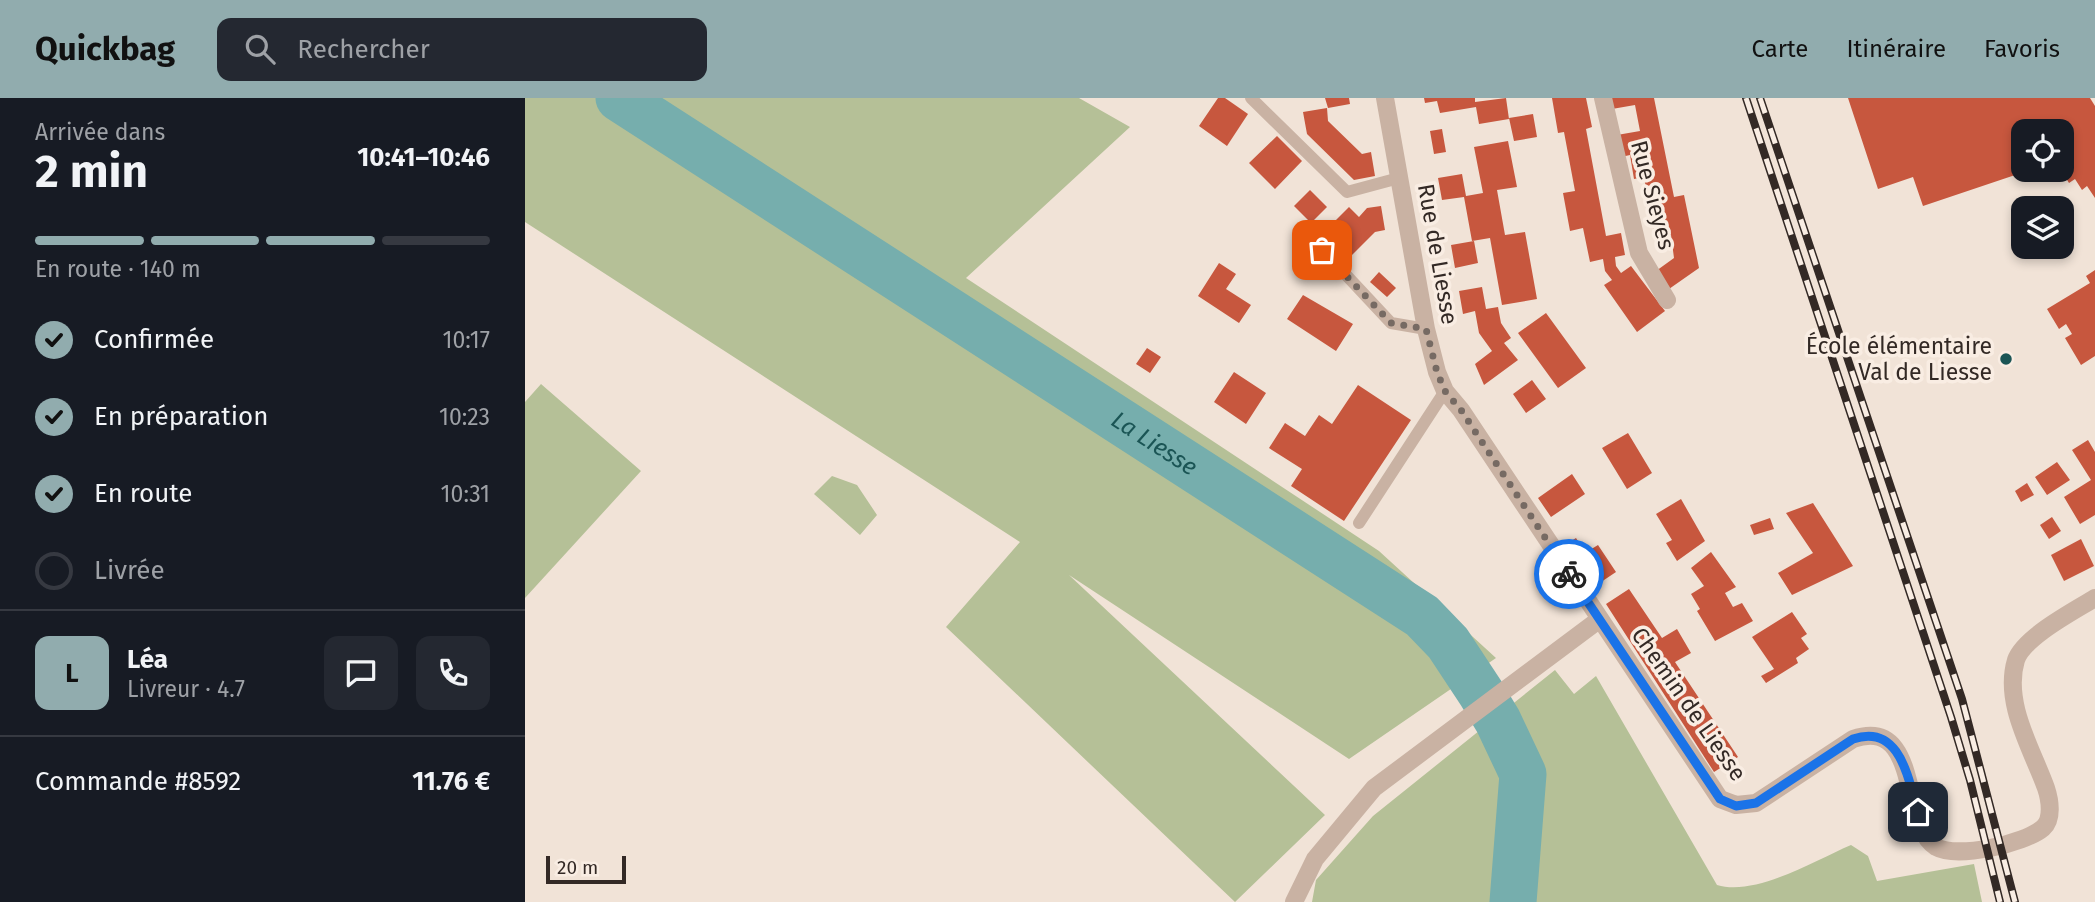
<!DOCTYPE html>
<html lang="fr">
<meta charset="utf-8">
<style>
body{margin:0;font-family:"Fira Sans",sans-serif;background:#242831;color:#f1f3f6;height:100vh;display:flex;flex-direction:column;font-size:26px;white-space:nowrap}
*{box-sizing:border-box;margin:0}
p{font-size:23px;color:#9ea1a6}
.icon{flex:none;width:38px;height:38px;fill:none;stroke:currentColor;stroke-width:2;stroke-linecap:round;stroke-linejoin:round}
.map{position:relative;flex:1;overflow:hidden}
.side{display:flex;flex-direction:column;background:#171b24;width:525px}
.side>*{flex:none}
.controls{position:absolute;left:1486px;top:21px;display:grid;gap:14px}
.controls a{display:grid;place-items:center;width:63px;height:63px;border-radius:14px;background:#171b24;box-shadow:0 4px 10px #0003;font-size:35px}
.scale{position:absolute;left:21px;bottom:18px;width:80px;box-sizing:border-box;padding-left:7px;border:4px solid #332925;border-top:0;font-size:19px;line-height:24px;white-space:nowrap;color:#332925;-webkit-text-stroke:5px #f9ede3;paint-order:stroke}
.pin{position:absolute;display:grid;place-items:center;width:60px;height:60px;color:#fff;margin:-30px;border-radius:14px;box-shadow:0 4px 10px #0006}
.courier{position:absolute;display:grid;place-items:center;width:70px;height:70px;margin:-35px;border:5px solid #1a73e8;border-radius:50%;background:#fff;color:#222;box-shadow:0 2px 9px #0007}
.headline em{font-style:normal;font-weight:700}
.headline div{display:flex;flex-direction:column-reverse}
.headline{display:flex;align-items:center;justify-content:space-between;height:119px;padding:0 35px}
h1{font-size:46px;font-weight:700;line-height:52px}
.bar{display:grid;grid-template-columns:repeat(4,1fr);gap:10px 7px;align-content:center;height:84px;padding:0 35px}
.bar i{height:9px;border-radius:5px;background:#363941}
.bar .selected{background:#91acae}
.bar p{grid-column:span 4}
.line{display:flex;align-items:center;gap:18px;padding:0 35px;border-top:2px solid #363941}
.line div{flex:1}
.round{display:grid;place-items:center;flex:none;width:74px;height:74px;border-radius:14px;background:#242831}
ol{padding:0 35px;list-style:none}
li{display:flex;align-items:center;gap:21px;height:77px}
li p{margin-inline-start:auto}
li .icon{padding:7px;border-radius:50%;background:#91acae;color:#111;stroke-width:4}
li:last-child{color:#9ea1a6}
li i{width:38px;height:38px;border:4px solid #363941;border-radius:50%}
header{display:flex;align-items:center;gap:42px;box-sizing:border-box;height:98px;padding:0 35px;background:#91acae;color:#111}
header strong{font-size:33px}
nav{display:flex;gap:38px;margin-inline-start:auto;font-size:24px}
.search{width:490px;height:63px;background:#242831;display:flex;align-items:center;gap:18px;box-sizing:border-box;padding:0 24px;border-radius:14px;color:#9ea1a6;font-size:26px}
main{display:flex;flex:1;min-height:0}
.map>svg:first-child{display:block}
</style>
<header>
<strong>Quickbag</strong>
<div class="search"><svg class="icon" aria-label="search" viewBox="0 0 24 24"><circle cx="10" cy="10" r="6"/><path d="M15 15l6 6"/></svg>Rechercher</div>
<nav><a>Carte</a><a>Itinéraire</a><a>Favoris</a></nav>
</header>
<main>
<section class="side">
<div class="headline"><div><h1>2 min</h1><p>Arrivée dans</p></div><em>10:41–10:46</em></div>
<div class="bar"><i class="selected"></i><i class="selected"></i><i class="selected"></i><i></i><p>En route · 140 m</p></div>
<ol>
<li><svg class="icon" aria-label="check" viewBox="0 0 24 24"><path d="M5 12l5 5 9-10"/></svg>Confirmée<p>10:17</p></li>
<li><svg class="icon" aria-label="check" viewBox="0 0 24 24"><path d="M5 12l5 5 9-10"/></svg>En préparation<p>10:23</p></li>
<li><svg class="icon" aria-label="check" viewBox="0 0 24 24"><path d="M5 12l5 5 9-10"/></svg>En route<p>10:31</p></li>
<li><i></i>Livrée</li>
</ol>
<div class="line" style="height:126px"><b class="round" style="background:#91acae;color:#111">L</b><div><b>Léa</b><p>Livreur · 4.7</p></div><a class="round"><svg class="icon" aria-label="chat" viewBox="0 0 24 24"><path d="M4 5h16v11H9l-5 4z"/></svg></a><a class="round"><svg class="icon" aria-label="phone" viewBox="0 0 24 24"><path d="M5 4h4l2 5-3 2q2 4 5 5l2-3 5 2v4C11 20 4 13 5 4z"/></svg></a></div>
<div class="line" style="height:91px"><div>Commande #8592</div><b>11.76 €</b></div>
</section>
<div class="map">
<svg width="1570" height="804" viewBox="0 0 1570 804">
<rect width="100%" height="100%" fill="#f1e3d7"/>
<!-- green -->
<path fill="#b5c097" d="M 0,0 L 554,0 L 605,29 L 441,180 L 854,453 L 971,560 L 824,661 L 544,477 L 800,717 L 710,804 L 421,529 L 495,444 L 0,124 Z
M 16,286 L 116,373 L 0,500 L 0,304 Z
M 307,378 L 332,387 L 352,417 L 335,437 L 289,396 Z
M 1030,572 L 1049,596 L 1071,578 L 1192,787 C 1230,799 1291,762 1326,747 L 1343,758 L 1352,783 L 1449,766 L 1457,804 L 787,804 L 791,782 L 848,718 Z"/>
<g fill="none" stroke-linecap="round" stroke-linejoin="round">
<!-- river -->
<path stroke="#76aead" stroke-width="47" id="s1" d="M 94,0 L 897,518 L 923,545 L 956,595 L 973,623 L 998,676 L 988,804"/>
</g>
<!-- building -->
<path fill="#c7573e" d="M 693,0 L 700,0 L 723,16 L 702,48 L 674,28 Z
M 800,0 L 824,0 L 825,6 L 803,10 Z
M 899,0 L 950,0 L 950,4 L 981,0 L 984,21 L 954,26 L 951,9 L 915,15 L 912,3 L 900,5 Z
M 1027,0 L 1061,0 L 1067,29 L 1061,31 L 1081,138 L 1096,135 L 1100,157 L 1090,159 L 1091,168 L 1096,175 L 1106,168 L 1140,213 L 1112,234 L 1079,187 L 1087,182 L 1080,173 L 1078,161 L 1065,164 L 1058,130 L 1045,133 L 1038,95 L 1050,93 L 1039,34 L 1033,35 Z
M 1085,0 L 1129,0 L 1149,99 L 1159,97 L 1174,170 L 1144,191 L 1131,173 L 1149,160 L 1146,137 L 1130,140 L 1119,79 L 1109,81 L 1105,57 L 1096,59 L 1092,37 L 1115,33 L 1110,7 L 1087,11 Z
M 1323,0 L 1565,0 L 1570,8 L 1570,100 L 1562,88 L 1557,92 L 1550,81 L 1544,85 L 1536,72 L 1536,68 L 1546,63 L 1544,59 L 1536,62 L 1536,33 L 1498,33 L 1498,72 L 1505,72 L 1398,108 L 1388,79 L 1353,91 Z
M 802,10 L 803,23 L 837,56 L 846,54 L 850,78 L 829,82 L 782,36 L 778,14 Z
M 1008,16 L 1012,39 L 989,43 L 984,20 Z
M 917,31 L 921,54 L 909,56 L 905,33 Z
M 752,38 L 777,63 L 750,91 L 724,65 Z
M 983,43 L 992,89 L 972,92 L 980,137 L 1000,134 L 1012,201 L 977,207 L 965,140 L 947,143 L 939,99 L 917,102 L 913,80 L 937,76 L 941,98 L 958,95 L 949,49 Z
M 785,92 L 802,109 L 786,125 L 769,108 Z
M 856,108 L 860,132 L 850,134 L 823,161 L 797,136 L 824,109 L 834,119 L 842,110 Z
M 949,143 L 953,165 L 930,170 L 926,147 Z
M 694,165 L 711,176 L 701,191 L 726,207 L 714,225 L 673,198 Z
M 1570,172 L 1570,258 L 1556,267 L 1540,240 L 1547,236 L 1541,226 L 1534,231 L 1522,211 L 1565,185 L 1561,178 Z
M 854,174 L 871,190 L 862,199 L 845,184 Z
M 957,189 L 961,211 L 973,209 L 976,225 L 986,240 L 979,245 L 993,262 L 959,287 L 950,266 L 967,253 L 954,235 L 950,213 L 938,216 L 934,193 Z
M 778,197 L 828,226 L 811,253 L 762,221 Z
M 1021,215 L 1061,270 L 1033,290 L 993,235 Z
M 622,250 L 636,259 L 625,275 L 611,266 Z
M 709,274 L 741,295 L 721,326 L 689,304 Z
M 1007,282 L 1021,301 L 1001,315 L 988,296 Z
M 833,287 L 886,322 L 819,423 L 766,388 L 777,371 L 744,350 L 760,325 L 780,338 L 794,317 L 807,326 Z
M 1103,335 L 1127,375 L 1102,391 L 1077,350 Z
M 1563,342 L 1570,354 L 1570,417 L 1555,426 L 1539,399 L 1566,382 L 1547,352 Z
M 1532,364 L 1545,382 L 1522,397 L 1510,379 Z
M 1047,376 L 1060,396 L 1026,419 L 1013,400 Z
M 1502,385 L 1509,397 L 1496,404 L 1490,393 Z
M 1156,401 L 1180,443 L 1152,463 L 1141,445 L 1147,442 L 1131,416 Z
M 1288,405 L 1328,468 L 1267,497 L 1253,475 L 1288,455 L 1261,415 Z
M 1527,419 L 1536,433 L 1524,441 L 1515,427 Z
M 1245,420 L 1249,431 L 1229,437 L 1225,427 Z
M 1051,440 L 1060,455 L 1073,447 L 1091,474 L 1070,488 L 1043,445 Z
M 1556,441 L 1569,468 L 1539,483 L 1526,457 Z
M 1186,454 L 1211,489 L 1200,495 L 1208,509 L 1217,505 L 1228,523 L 1190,543 L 1172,513 L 1175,511 L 1166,496 L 1179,488 L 1166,470 Z
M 1104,491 L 1137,540 L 1152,531 L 1166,555 L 1150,564 L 1213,659 L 1189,674 L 1081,506 Z
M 1267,514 L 1282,536 L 1276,540 L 1284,551 L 1271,560 L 1273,565 L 1241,585 L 1236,578 L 1249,571 L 1227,539 Z"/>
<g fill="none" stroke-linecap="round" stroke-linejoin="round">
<!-- service -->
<path stroke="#c9b2a3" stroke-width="12" d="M 726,0 L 822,94 L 874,80
M 780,133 L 866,225 L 901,231
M 834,425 L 920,293"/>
<!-- minor -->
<path stroke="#c9b2a3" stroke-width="18" d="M 860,0 L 901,231 L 912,274 L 920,293 L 936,312 L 1195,701 L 1211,707 L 1231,705 L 1328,641 C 1397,618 1375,727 1411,749 C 1432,761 1499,746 1518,730 C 1528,721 1525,702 1521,690 C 1507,651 1478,605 1491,562 C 1499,539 1549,513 1570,500
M 1078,0 L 1114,155 L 1142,202
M 769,804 L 790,761 L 849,690 L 1075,521"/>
<!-- rail casing -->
<g stroke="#332925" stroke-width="8">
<path id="rail" d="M 1221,0 L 1426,619 L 1445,682 L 1475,804
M 1235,0 L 1437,601 L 1490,804"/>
</g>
<!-- rail -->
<use href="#rail" stroke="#f9ede3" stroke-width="5" stroke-dasharray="16" stroke-linecap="butt"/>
</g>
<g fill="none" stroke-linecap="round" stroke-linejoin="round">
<!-- done -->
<path stroke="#766a63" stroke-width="7" stroke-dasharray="0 12.6" d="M 797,152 L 866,225 L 901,231 L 912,274 L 920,293 L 936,312 L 1044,476"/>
<!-- route -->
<path stroke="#1a73e8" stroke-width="9" d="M 1044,476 L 1195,701 L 1211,708 L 1231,705 L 1328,641 C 1375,625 1383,680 1393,714"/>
</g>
<!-- markers -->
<circle fill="#1b5555" stroke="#f9ede3" stroke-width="2.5" cx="1481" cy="261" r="7"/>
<g text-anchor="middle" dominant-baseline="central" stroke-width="7" stroke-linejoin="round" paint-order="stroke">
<!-- street labels -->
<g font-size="23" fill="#332925" stroke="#f9ede3">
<text transform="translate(1128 97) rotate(75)">Rue Sieyes</text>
<text transform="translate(913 156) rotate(80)">Rue de Liesse</text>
<text transform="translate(1164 606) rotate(55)">Chemin de Liesse</text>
</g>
<!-- poi labels -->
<g font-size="23" fill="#332925" stroke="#f9ede3" text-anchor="end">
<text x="1467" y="248">École élémentaire<tspan x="1467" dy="26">Val de Liesse</tspan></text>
</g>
<!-- water labels -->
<g font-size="24" font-style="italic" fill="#1b5555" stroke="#f9ede3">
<text stroke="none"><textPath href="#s1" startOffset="637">La Liesse</textPath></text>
</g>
</g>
</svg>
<div class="controls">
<a><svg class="icon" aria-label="locate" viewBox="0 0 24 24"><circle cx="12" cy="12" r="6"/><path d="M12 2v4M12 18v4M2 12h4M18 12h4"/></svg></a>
<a><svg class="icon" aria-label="layers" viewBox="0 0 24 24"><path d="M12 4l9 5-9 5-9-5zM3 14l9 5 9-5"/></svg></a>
</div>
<div class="scale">20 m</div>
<div class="pin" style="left:797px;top:152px;background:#ea580c"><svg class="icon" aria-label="bag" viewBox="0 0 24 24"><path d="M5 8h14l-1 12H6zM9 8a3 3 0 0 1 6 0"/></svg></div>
<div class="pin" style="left:1393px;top:714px;background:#1f2937"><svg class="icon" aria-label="home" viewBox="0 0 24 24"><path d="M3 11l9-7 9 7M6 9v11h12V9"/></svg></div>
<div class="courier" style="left:1044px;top:476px"><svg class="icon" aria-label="bike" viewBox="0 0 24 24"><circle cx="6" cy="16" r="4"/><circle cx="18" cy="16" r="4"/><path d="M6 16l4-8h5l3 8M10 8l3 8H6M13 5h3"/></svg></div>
</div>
</main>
